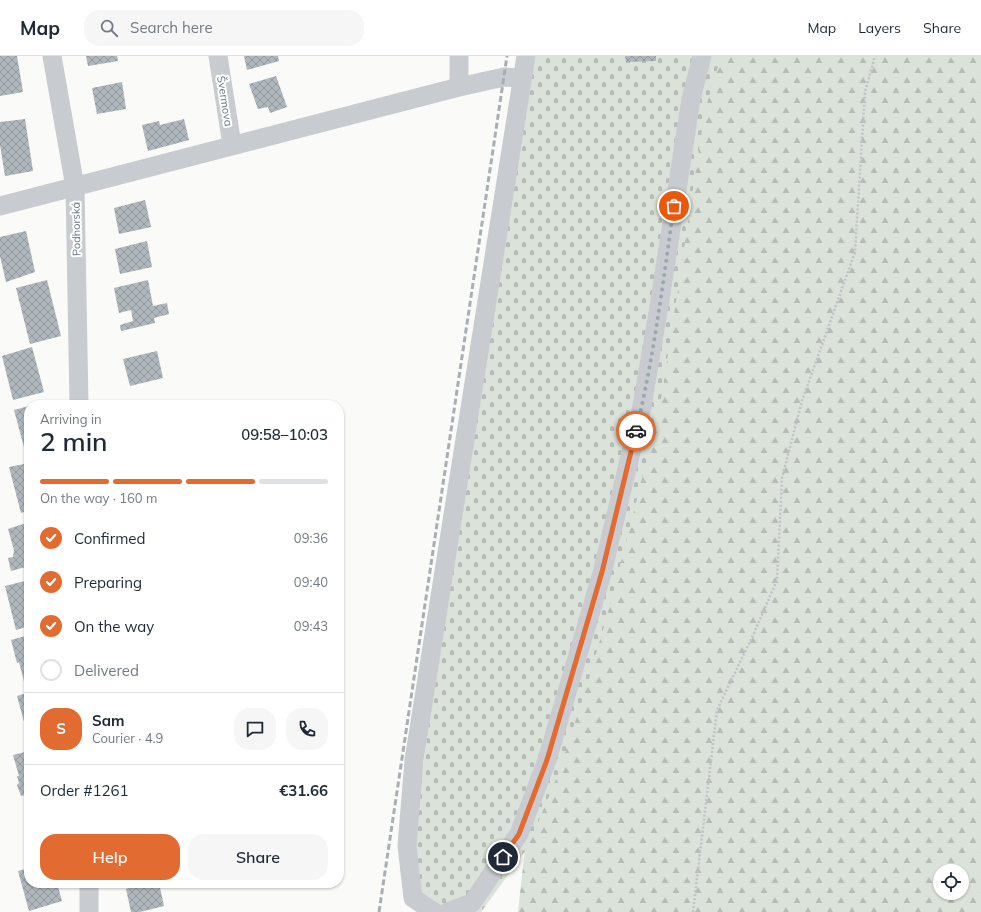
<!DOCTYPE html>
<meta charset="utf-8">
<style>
body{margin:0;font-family:Mulish,sans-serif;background:#f6f6f7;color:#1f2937;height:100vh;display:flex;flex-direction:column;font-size:15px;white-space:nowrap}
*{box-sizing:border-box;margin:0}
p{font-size:13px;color:#747a83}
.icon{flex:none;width:22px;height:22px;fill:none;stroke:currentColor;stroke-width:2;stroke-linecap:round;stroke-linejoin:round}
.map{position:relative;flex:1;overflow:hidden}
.side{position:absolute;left:24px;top:344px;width:320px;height:488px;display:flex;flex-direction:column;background:#fff;border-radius:16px;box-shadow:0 1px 3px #0004}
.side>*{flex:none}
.fabs{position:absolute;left:933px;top:808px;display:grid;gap:8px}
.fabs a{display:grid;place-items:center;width:36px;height:36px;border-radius:50%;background:#fff;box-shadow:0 1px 3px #0004;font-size:20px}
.pin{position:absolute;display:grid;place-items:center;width:34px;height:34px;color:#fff;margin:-17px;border:2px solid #fff;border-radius:50%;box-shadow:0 1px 4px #0007}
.courier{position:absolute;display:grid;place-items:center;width:40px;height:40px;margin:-20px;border:3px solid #e16b30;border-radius:50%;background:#fff;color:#222;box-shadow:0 1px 5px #0007}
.headline em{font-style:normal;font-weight:600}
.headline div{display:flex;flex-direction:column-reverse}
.headline{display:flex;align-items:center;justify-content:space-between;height:68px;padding:0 16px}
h1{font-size:26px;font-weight:600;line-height:30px}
.bar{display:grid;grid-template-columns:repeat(4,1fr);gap:6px 4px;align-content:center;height:48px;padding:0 16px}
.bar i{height:5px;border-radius:3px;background:#e0e1e3}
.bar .on{background:#e16b30}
.bar p{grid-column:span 4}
.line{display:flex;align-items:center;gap:10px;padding:0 16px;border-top:1px solid #e0e1e3}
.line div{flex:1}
.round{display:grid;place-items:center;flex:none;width:42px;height:42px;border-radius:16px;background:#f6f6f7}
ol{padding:0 16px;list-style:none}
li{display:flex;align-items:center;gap:12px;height:44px}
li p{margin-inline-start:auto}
li .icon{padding:4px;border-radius:50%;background:#e16b30;color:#fff;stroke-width:4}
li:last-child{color:#747a83}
li i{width:22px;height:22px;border:2px solid #e0e1e3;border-radius:50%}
.action{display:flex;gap:8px;margin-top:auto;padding:8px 16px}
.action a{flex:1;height:46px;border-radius:16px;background:#e16b30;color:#fff;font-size:16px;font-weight:600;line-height:46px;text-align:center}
.action a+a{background:#f6f6f7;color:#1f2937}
header{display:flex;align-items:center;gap:24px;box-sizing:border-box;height:56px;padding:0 20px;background:#fff;border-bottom:1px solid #e0e1e3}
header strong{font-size:19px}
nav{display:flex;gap:22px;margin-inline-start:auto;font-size:14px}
.search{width:280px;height:36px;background:#f6f6f7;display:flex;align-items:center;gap:10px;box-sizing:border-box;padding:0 14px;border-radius:16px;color:#747a83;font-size:15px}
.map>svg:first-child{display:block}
</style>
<header>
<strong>Map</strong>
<div class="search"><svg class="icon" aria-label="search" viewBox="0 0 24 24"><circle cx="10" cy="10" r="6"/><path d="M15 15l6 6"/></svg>Search here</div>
<nav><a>Map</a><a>Layers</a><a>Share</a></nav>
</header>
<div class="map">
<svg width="981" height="856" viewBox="0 0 981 856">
<defs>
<pattern id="forest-firs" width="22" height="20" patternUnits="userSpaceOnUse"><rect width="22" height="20" fill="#dbe2d9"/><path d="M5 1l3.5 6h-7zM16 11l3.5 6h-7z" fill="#b6bcb6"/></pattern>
<pattern id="cemetery-stones" width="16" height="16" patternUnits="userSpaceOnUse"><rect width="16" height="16" fill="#dbe2d9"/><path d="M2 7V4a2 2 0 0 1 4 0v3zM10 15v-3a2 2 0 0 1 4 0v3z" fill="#b6bcb6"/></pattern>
<pattern id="building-cross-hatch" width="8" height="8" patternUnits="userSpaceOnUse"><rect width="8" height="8" fill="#afb6bc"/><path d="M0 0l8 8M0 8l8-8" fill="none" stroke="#92999f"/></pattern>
</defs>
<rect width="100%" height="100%" fill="#fafaf8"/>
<!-- forest -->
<path fill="url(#forest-firs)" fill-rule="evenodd" d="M 713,0 L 981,0 L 981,856 L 518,856 L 534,710 ZM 940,815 L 962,815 L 962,837 L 940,837 Z"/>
<!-- cemetery -->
<path fill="url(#cemetery-stones)" d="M 532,0 L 721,0 L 705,54 L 662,338 L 638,439 L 610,549 L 588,626 L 559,716 L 528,791 L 481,856 L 475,856 L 417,849 L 412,786 L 475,352 Z"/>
<!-- building -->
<path fill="url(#building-cross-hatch)" d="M 0,0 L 17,0 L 23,36 L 0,40 Z
M 86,0 L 117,0 L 118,5 L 88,10 Z
M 244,0 L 278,0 L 279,5 L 247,14 Z
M 625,0 L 656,0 L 656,5 L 626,6 Z
M 276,20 L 287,51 L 270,57 L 268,51 L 258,53 L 249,28 Z
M 122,26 L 126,53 L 97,58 L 92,32 Z
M 25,63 L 33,115 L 5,120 L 0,89 L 0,66 Z
M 184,63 L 189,84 L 148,95 L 142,69 L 159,65 L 160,69 Z
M 145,144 L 151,171 L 119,178 L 114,152 Z
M 26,175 L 35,216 L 6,226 L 0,200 L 0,181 Z
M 147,185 L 152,211 L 120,218 L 115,193 Z
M 47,224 L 61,280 L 30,288 L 16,232 Z
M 148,224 L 153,250 L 167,247 L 169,258 L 154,262 L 155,267 L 121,275 L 120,269 L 133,265 L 131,254 L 119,257 L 114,232 Z
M 32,291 L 44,336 L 13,344 L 2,300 Z
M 157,295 L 163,322 L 130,330 L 123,303 Z
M 29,350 L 29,395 L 25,395 L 14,354 Z
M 29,407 L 29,454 L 21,457 L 9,411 Z
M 29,466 L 29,510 L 11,515 L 8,502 L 13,501 L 14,494 L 8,473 Z
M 29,524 L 29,570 L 16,574 L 5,530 Z
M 29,579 L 29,628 L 25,629 L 19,606 L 17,607 L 11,584 Z
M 29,636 L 29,684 L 17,640 Z
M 29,695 L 29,738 L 21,740 L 17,729 L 19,727 L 17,720 L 19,720 L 13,699 Z
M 29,812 L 29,827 L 57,827 L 62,845 L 29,855 L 18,815 Z
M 150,827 L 159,827 L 164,850 L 140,856 L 131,856 L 126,833 Z"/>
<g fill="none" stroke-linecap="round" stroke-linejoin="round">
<!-- path -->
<path stroke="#c0c2c4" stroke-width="2.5" stroke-dasharray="2 2" stroke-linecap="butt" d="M 693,856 L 717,654 L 754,577 L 777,524 L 782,422 L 802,345 L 855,196 L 865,36 L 875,0"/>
<!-- minor -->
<path stroke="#c8cbcf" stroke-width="19" d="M 52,0 L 75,131 L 79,349
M 218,0 L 232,89
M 459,0 L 459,31
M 0,150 L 459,31 L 504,21 L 522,22
M 89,827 L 89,856
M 434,856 L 413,842 L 407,790 L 414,704 L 526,0
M 448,856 L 472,847 L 519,778 L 547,704 L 602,517 L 642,350 L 660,244 L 691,43 L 702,0"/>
<!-- rail -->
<path stroke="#a8aeb4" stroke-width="3" stroke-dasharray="6 3" stroke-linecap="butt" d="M 379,856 L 507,0"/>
</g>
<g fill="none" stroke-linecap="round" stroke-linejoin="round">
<!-- done -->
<path stroke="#9ca6af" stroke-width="4" stroke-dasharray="0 7.2" d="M 636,375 C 654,301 663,225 674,150"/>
<!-- route -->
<path stroke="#e16b30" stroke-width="5" d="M 503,801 L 519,778 L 547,704 L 602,516 L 636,375"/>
</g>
<g text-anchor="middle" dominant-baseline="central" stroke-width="4" stroke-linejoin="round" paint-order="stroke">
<!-- street labels -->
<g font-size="11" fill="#697888" stroke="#fff">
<text transform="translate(225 45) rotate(81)">Švermova</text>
<text transform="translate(76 173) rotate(-91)">Podhorská</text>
</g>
</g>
</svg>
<div class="fabs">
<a><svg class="icon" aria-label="locate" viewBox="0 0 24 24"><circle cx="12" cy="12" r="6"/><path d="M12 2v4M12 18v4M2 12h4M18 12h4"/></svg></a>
</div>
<div class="pin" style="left:674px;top:150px;background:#ea580c"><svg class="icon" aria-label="bag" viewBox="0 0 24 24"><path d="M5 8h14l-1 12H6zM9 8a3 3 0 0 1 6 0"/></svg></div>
<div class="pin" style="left:503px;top:801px;background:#1f2937"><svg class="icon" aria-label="home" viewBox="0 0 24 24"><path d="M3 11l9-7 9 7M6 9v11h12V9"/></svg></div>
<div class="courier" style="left:636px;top:375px"><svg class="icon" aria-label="car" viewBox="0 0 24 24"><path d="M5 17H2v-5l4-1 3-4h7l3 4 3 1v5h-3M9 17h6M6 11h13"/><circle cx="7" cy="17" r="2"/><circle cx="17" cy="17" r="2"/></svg></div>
<section class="side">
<div class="headline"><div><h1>2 min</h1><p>Arriving in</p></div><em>09:58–10:03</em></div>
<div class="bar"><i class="on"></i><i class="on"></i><i class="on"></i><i></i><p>On the way · 160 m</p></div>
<ol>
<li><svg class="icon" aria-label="check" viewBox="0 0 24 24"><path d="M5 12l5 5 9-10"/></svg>Confirmed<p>09:36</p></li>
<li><svg class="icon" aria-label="check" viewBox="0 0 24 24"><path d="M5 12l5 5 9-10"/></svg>Preparing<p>09:40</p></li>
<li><svg class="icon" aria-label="check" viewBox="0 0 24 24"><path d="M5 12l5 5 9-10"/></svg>On the way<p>09:43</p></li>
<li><i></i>Delivered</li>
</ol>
<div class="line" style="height:72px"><b class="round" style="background:#e16b30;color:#fff">S</b><div><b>Sam</b><p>Courier · 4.9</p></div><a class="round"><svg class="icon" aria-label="chat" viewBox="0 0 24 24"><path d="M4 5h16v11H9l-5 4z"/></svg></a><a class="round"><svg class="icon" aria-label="phone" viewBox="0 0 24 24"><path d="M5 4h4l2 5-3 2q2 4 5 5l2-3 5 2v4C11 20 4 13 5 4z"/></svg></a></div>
<div class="line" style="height:52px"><div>Order #1261</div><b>€31.66</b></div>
<div class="action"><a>Help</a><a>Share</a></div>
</section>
</div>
